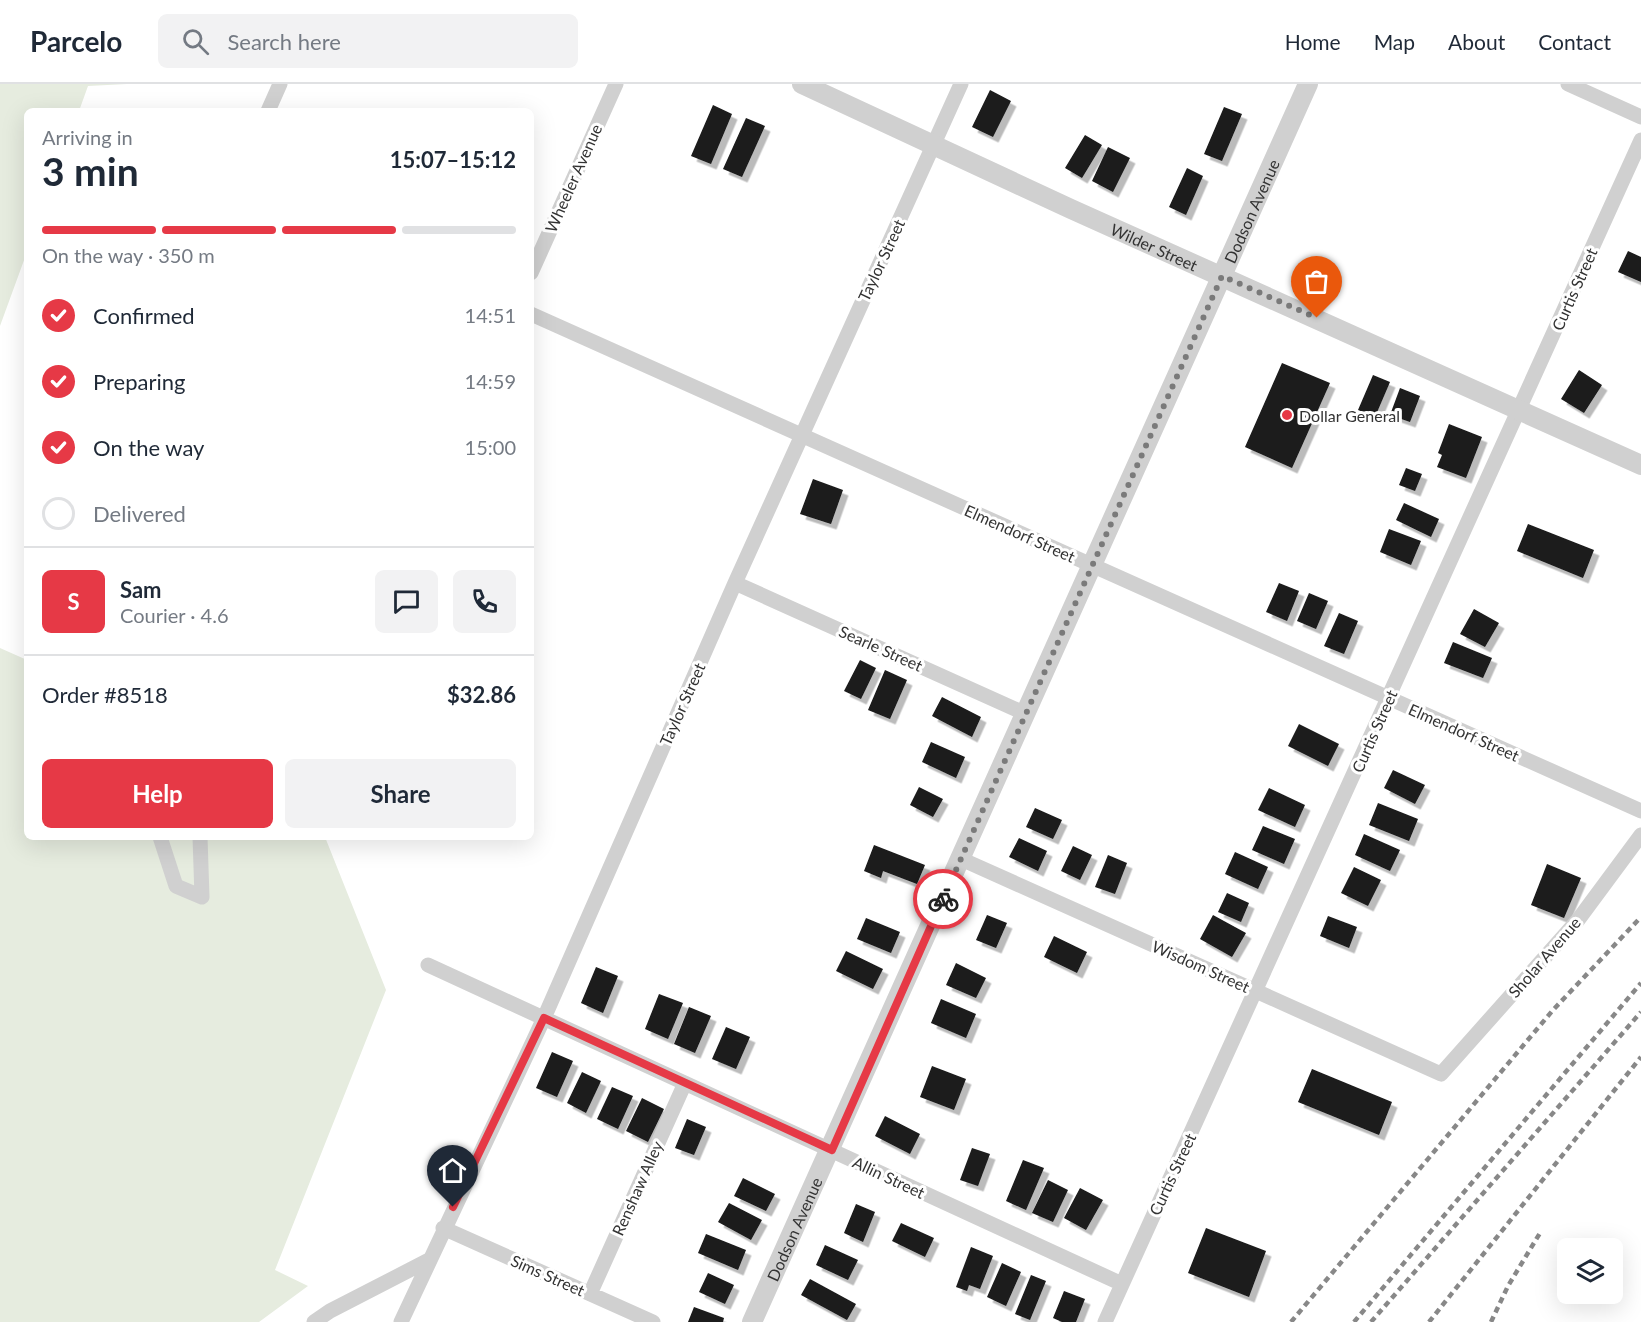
<!DOCTYPE html>
<meta charset="utf-8">
<style>
body{margin:0;font-family:Lato,sans-serif;background:#f2f2f3;color:#1f2937;height:100vh;display:flex;flex-direction:column;font-size:22px;white-space:nowrap}
*{box-sizing:border-box;margin:0}
p{font-size:20px;color:#747a83}
.icon{flex:none;width:33px;height:33px;fill:none;stroke:currentColor;stroke-width:2;stroke-linecap:round;stroke-linejoin:round}
.map{position:relative;flex:1;overflow:hidden}
.details{position:absolute;left:24px;top:24px;width:510px;height:732px;display:flex;flex-direction:column;background:#fff;border-radius:9px;box-shadow:0 6px 24px #0002}
.details>*{flex:none}
.tools{position:absolute;left:1557px;top:1154px;display:grid;gap:12px}
.tools a{display:grid;place-items:center;width:66px;height:66px;border-radius:9px;background:#fff;box-shadow:0 6px 24px #0002;font-size:30px}
.pin{position:absolute;display:grid;place-items:center;width:51px;height:51px;color:#fff;margin:-62px -26px;border-radius:50% 50% 50% 0;rotate:-45deg;box-shadow:0 0 6px #0007}
.pin .icon{rotate:45deg}
.courier{position:absolute;display:grid;place-items:center;width:60px;height:60px;margin:-30px;border:4px solid #e63946;border-radius:50%;background:#fff;color:#222;box-shadow:0 2px 8px #0007}
.overview em{font-style:normal;font-weight:700}
.overview div{display:flex;flex-direction:column-reverse}
.overview{display:flex;align-items:center;justify-content:space-between;height:102px;padding:0 18px}
h1{font-size:39px;font-weight:700;line-height:45px}
.bar{display:grid;grid-template-columns:repeat(4,1fr);gap:9px 6px;align-content:center;height:72px;padding:0 18px}
.bar i{height:8px;border-radius:4px;background:#e0e1e3}
.bar .on{background:#e63946}
.bar p{grid-column:span 4}
.line{display:flex;align-items:center;gap:15px;padding:0 18px;border-top:2px solid #e0e1e3}
.line div{flex:1}
.round{display:grid;place-items:center;flex:none;width:63px;height:63px;border-radius:9px;background:#f2f2f3}
ol{padding:0 18px;list-style:none}
li{display:flex;align-items:center;gap:18px;height:66px}
li p{margin-inline-start:auto}
li .icon{padding:6px;border-radius:50%;background:#e63946;color:#fff;stroke-width:4}
li:last-child{color:#747a83}
li i{width:33px;height:33px;border:3px solid #e0e1e3;border-radius:50%}
.primary-button{display:flex;gap:12px;margin-top:auto;padding:12px 18px}
.primary-button a{flex:1;height:69px;border-radius:9px;background:#e63946;color:#fff;font-size:24px;font-weight:700;line-height:69px;text-align:center}
.primary-button a+a{background:#f2f2f3;color:#1f2937}
header{display:flex;align-items:center;gap:36px;box-sizing:border-box;height:84px;padding:0 30px;background:#fff;border-bottom:2px solid #e0e1e3}
header strong{font-size:28px}
nav{display:flex;gap:33px;margin-inline-start:auto;font-size:21px}
.search{width:420px;height:54px;background:#f2f2f3;display:flex;align-items:center;gap:15px;box-sizing:border-box;padding:0 21px;border-radius:9px;color:#747a83;font-size:22px}
.map>svg:first-child{display:block}
</style>
<header>
<strong>Parcelo</strong>
<div class="search"><svg class="icon" aria-label="search" viewBox="0 0 24 24"><circle cx="10" cy="10" r="6"/><path d="M15 15l6 6"/></svg>Search here</div>
<nav><a>Home</a><a>Map</a><a>About</a><a>Contact</a></nav>
</header>
<div class="map">
<svg width="1641" height="1238" viewBox="0 0 1641 1238">
<defs>
<filter id="shadow"><feDropShadow dx="5.5" dy="5.5" stdDeviation="0" flood-color="#0004"/></filter>
</defs>
<rect width="100%" height="100%" fill="#fff"/>
<!-- green -->
<path fill="#e6ecdf" d="M 0,0 L 127,0 L 88,2 L 79,27 L 27,27 L 27,168 L 0,242 Z
M 0,564 L 27,576 L 27,753 L 325,753 L 386,906 L 275,1186 L 308,1202 L 259,1238 L 0,1238 Z"/>
<!-- building -->
<path fill="#1a1a1a" filter="url(#shadow)" d="M 990,6 L 1011,17 L 993,53 L 972,43 Z
M 713,21 L 732,30 L 711,80 L 691,72 Z
M 1224,23 L 1242,30 L 1222,77 L 1204,70 Z
M 746,34 L 765,42 L 742,93 L 723,85 Z
M 1085,51 L 1102,61 L 1082,94 L 1065,84 Z
M 1108,63 L 1130,74 L 1113,108 L 1092,97 Z
M 1187,84 L 1203,92 L 1186,131 L 1169,123 Z
M 1628,167 L 1641,173 L 1641,198 L 1618,188 Z
M 1282,279 L 1330,299 L 1292,384 L 1245,363 Z
M 1579,286 L 1602,301 L 1584,329 L 1561,315 Z
M 1373,291 L 1390,298 L 1375,333 L 1358,326 Z
M 1400,304 L 1420,312 L 1410,338 L 1390,331 Z
M 1449,340 L 1482,353 L 1466,394 L 1437,383 L 1442,371 L 1438,369 Z
M 1406,384 L 1422,390 L 1415,407 L 1399,401 Z
M 813,395 L 843,406 L 831,440 L 800,430 Z
M 1404,419 L 1439,435 L 1431,453 L 1396,436 Z
M 1528,440 L 1594,466 L 1583,494 L 1517,467 Z
M 1389,445 L 1421,457 L 1411,481 L 1380,468 Z
M 1279,499 L 1299,507 L 1287,537 L 1266,528 Z
M 1309,509 L 1328,517 L 1316,545 L 1297,537 Z
M 1474,525 L 1499,539 L 1485,563 L 1460,550 Z
M 1339,529 L 1358,537 L 1344,570 L 1324,562 Z
M 1453,558 L 1492,574 L 1483,594 L 1444,579 Z
M 860,576 L 876,584 L 861,615 L 844,607 Z
M 885,586 L 907,596 L 890,635 L 868,626 Z
M 942,613 L 981,633 L 972,653 L 932,632 Z
M 1299,640 L 1339,660 L 1328,682 L 1288,662 Z
M 931,658 L 965,673 L 956,694 L 922,678 Z
M 1393,686 L 1425,701 L 1415,720 L 1384,704 Z
M 919,703 L 943,715 L 933,733 L 910,721 Z
M 1269,704 L 1305,721 L 1295,743 L 1258,726 Z
M 1378,719 L 1418,735 L 1409,757 L 1369,741 Z
M 1035,724 L 1062,736 L 1053,755 L 1026,743 Z
M 1263,742 L 1295,755 L 1284,780 L 1252,766 Z
M 1364,750 L 1400,766 L 1390,787 L 1355,771 Z
M 1019,754 L 1047,767 L 1038,787 L 1009,773 Z
M 874,761 L 925,781 L 917,800 L 883,787 L 881,794 L 864,787 Z
M 1073,762 L 1092,771 L 1080,796 L 1061,787 Z
M 1235,768 L 1268,783 L 1258,805 L 1225,790 Z
M 1108,771 L 1127,779 L 1115,810 L 1095,803 Z
M 1547,780 L 1581,794 L 1564,834 L 1531,821 Z
M 1354,783 L 1381,796 L 1368,822 L 1341,809 Z
M 1227,809 L 1249,819 L 1241,838 L 1218,828 Z
M 987,831 L 1007,839 L 996,864 L 976,856 Z
M 1213,831 L 1246,849 L 1232,873 L 1200,855 Z
M 1328,832 L 1357,843 L 1349,864 L 1320,852 Z
M 866,834 L 900,848 L 891,869 L 857,855 Z
M 1054,852 L 1087,868 L 1077,889 L 1044,873 Z
M 846,867 L 883,885 L 873,905 L 836,887 Z
M 956,879 L 986,894 L 976,914 L 946,901 Z
M 596,883 L 618,892 L 603,929 L 581,919 Z
M 659,910 L 683,919 L 668,955 L 645,945 Z
M 941,915 L 976,930 L 966,954 L 931,939 Z
M 689,923 L 711,932 L 695,969 L 674,960 Z
M 726,943 L 750,953 L 736,985 L 712,975 Z
M 552,968 L 573,977 L 557,1013 L 536,1004 Z
M 932,982 L 966,995 L 954,1026 L 920,1013 Z
M 1312,985 L 1392,1018 L 1379,1051 L 1298,1018 Z
M 582,988 L 601,997 L 586,1029 L 567,1019 Z
M 612,1003 L 633,1012 L 618,1045 L 597,1035 Z
M 642,1014 L 664,1025 L 648,1058 L 626,1047 Z
M 885,1032 L 920,1050 L 910,1070 L 875,1052 Z
M 687,1035 L 706,1043 L 694,1071 L 675,1064 Z
M 972,1064 L 990,1070 L 978,1102 L 960,1096 Z
M 1023,1076 L 1044,1084 L 1026,1126 L 1006,1117 Z
M 743,1094 L 775,1110 L 766,1127 L 734,1112 Z
M 1048,1096 L 1068,1106 L 1053,1138 L 1032,1129 Z
M 1080,1104 L 1103,1116 L 1086,1146 L 1064,1134 Z
M 729,1119 L 762,1136 L 751,1156 L 718,1138 Z
M 856,1120 L 875,1128 L 863,1158 L 844,1149 Z
M 901,1139 L 934,1154 L 925,1173 L 892,1157 Z
M 1206,1144 L 1266,1167 L 1249,1213 L 1188,1189 Z
M 706,1150 L 746,1166 L 738,1186 L 698,1169 Z
M 825,1161 L 858,1176 L 848,1196 L 816,1181 Z
M 971,1163 L 993,1172 L 980,1205 L 969,1201 L 967,1207 L 956,1203 Z
M 1002,1179 L 1021,1188 L 1006,1222 L 987,1213 Z
M 708,1189 L 734,1201 L 725,1220 L 699,1208 Z
M 1031,1191 L 1046,1197 L 1030,1236 L 1015,1230 Z
M 810,1195 L 856,1220 L 847,1236 L 801,1211 Z
M 1064,1207 L 1085,1215 L 1076,1238 L 1062,1238 L 1053,1234 Z
M 694,1223 L 724,1234 L 723,1238 L 688,1238 Z"/>
<g fill="none" stroke-linecap="round" stroke-linejoin="round">
<!-- minor -->
<path stroke="#d0d0d0" stroke-width="15" d="M 1568,0 L 1641,33
M 268,27 L 280,0
M 531,189 L 616,0
M 531,230 L 1641,727
M 735,499 L 1026,630
M 160,753 L 176,802 L 202,813 L 200,753
M 961,775 L 1441,990 L 1578,836 L 1641,751
M 428,881 L 1122,1200
M 443,1144 L 653,1238
M 590,1210 L 685,999
M 314,1238 L 330,1227 L 429,1176
M 401,1238 L 544,934 L 735,499 L 961,0
M 1105,1238 L 1641,56"/>
<!-- tertiary -->
<g stroke="#d0d0d0" stroke-width="20">
<path id="s1" d="M 802,0 L 1071,125 L 1641,381"/>
<path id="s2" d="M 752,1238 L 1308,0"/>
</g>
<!-- rail -->
<path stroke="#888" stroke-width="4.5" stroke-dasharray="6 4.5" stroke-linecap="butt" d="M 1291,1238 L 1553,926 L 1641,833
M 1354,1238 L 1641,899
M 1371,1238 L 1641,928
M 1429,1238 L 1641,973
M 1491,1238 L 1508,1202 L 1540,1149"/>
</g>
<g fill="none" stroke-linecap="round" stroke-linejoin="round">
<!-- done -->
<path stroke="#7a7a7a" stroke-width="6" stroke-dasharray="0 10.8" d="M 943,815 L 1222,192 L 1317,234"/>
<!-- route -->
<path stroke="#e63946" stroke-width="8" d="M 453,1123 L 544,934 L 832,1066 L 943,815"/>
</g>
<!-- markers -->
<circle fill="#e63946" stroke="#fff" stroke-width="2" cx="1287" cy="331" r="6"/>
<g text-anchor="middle" dominant-baseline="central" stroke-width="6" stroke-linejoin="round" paint-order="stroke">
<!-- street labels -->
<g font-size="16" fill="#333" stroke="#fff">
<text transform="translate(573 94) rotate(-66)">Wheeler Avenue</text>
<text stroke="none"><textPath href="#s2" startOffset="1218">Dodson Avenue</textPath></text>
<text stroke="none"><textPath href="#s1" startOffset="388">Wilder Street</textPath></text>
<text transform="translate(881 176) rotate(-65)">Taylor Street</text>
<text transform="translate(1574 205) rotate(-66)">Curtis Street</text>
<text transform="translate(1020 449) rotate(24)">Elmendorf Street</text>
<text transform="translate(881 564) rotate(24)">Searle Street</text>
<text transform="translate(682 620) rotate(-66)">Taylor Street</text>
<text transform="translate(1374 647) rotate(-66)">Curtis Street</text>
<text transform="translate(1464 648) rotate(24)">Elmendorf Street</text>
<text transform="translate(1544 873) rotate(-49)">Sholar Avenue</text>
<text transform="translate(1201 882) rotate(24)">Wisdom Street</text>
<text transform="translate(1172 1090) rotate(-65)">Curtis Street</text>
<text transform="translate(889 1093) rotate(25)">Allin Street</text>
<text transform="translate(637 1104) rotate(-66)">Renshaw Alley</text>
<text stroke="none"><textPath href="#s2" startOffset="102">Dodson Avenue</textPath></text>
<text transform="translate(548 1191) rotate(24)">Sims Street</text>
</g>
<!-- poi labels -->
<g font-size="16" fill="#333" stroke="#fff" text-anchor="start">
<text x="1299" y="331">Dollar General</text>
</g>
</g>
</svg>
<div class="tools">
<a><svg class="icon" aria-label="layers" viewBox="0 0 24 24"><path d="M12 4l9 5-9 5-9-5zM3 14l9 5 9-5"/></svg></a>
</div>
<div class="pin" style="left:1317px;top:234px;background:#ea580c"><svg class="icon" aria-label="bag" viewBox="0 0 24 24"><path d="M5 8h14l-1 12H6zM9 8a3 3 0 0 1 6 0"/></svg></div>
<div class="pin" style="left:453px;top:1123px;background:#1f2937"><svg class="icon" aria-label="home" viewBox="0 0 24 24"><path d="M3 11l9-7 9 7M6 9v11h12V9"/></svg></div>
<div class="courier" style="left:943px;top:815px"><svg class="icon" aria-label="bike" viewBox="0 0 24 24"><circle cx="6" cy="16" r="4"/><circle cx="18" cy="16" r="4"/><path d="M6 16l4-8h5l3 8M10 8l3 8H6M13 5h3"/></svg></div>
<section class="details">
<div class="overview"><div><h1>3 min</h1><p>Arriving in</p></div><em>15:07–15:12</em></div>
<div class="bar"><i class="on"></i><i class="on"></i><i class="on"></i><i></i><p>On the way · 350 m</p></div>
<ol>
<li><svg class="icon" aria-label="check" viewBox="0 0 24 24"><path d="M5 12l5 5 9-10"/></svg>Confirmed<p>14:51</p></li>
<li><svg class="icon" aria-label="check" viewBox="0 0 24 24"><path d="M5 12l5 5 9-10"/></svg>Preparing<p>14:59</p></li>
<li><svg class="icon" aria-label="check" viewBox="0 0 24 24"><path d="M5 12l5 5 9-10"/></svg>On the way<p>15:00</p></li>
<li><i></i>Delivered</li>
</ol>
<div class="line" style="height:108px"><b class="round" style="background:#e63946;color:#fff">S</b><div><b>Sam</b><p>Courier · 4.6</p></div><a class="round"><svg class="icon" aria-label="chat" viewBox="0 0 24 24"><path d="M4 5h16v11H9l-5 4z"/></svg></a><a class="round"><svg class="icon" aria-label="phone" viewBox="0 0 24 24"><path d="M5 4h4l2 5-3 2q2 4 5 5l2-3 5 2v4C11 20 4 13 5 4z"/></svg></a></div>
<div class="line" style="height:78px"><div>Order #8518</div><b>$32.86</b></div>
<div class="primary-button"><a>Help</a><a>Share</a></div>
</section>
</div>
